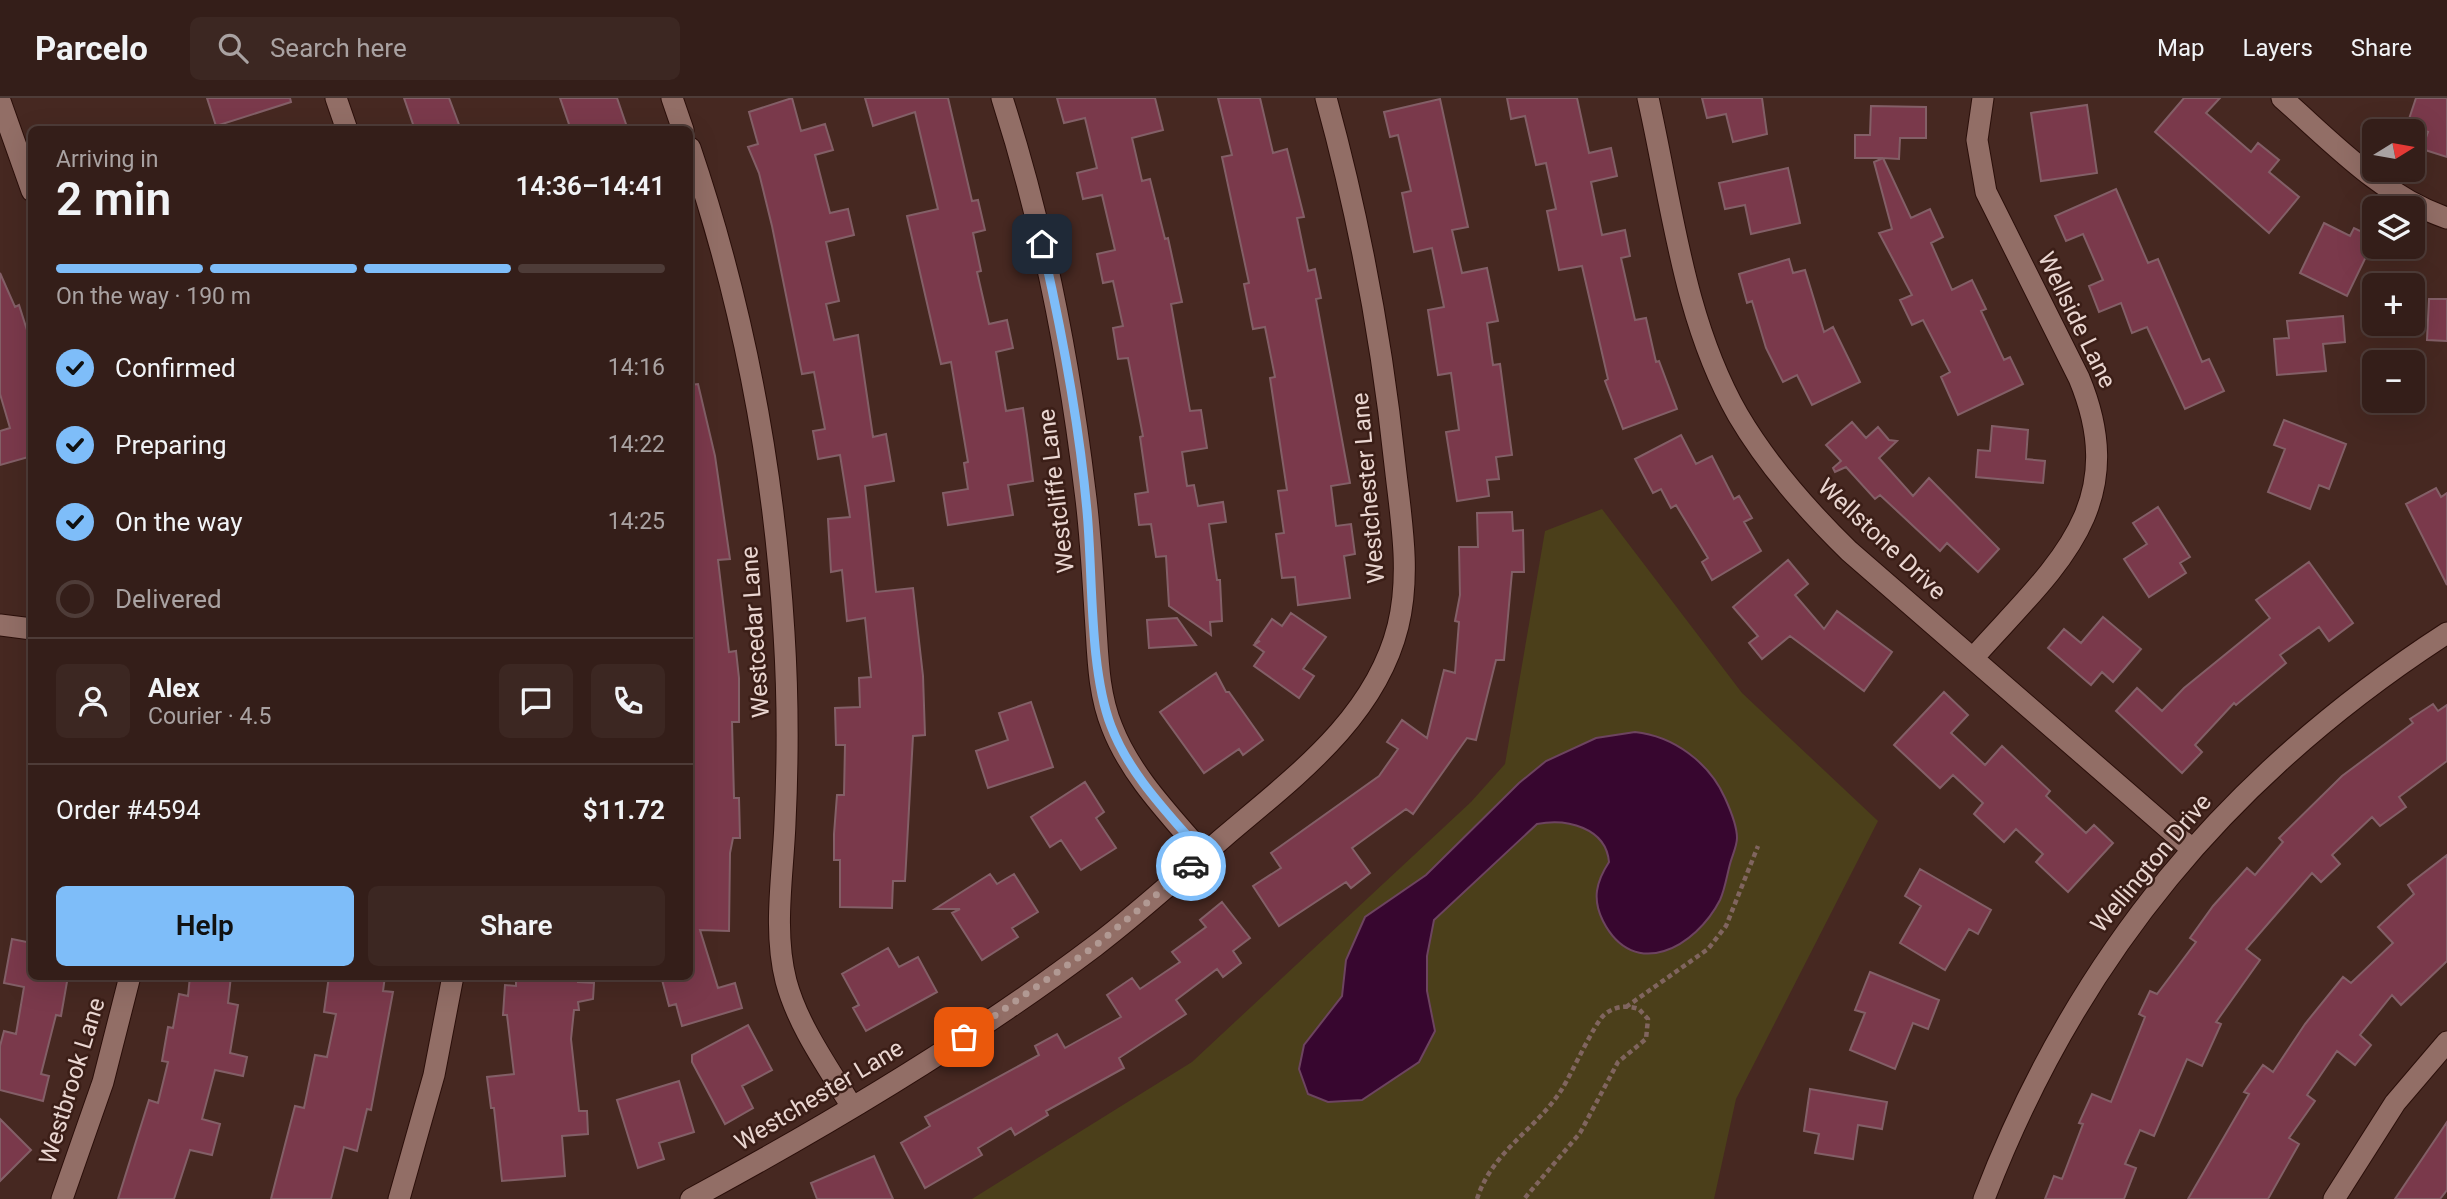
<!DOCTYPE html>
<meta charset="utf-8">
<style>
body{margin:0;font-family:Roboto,sans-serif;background:#3c2722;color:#f1f3f6;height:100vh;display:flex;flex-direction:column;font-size:26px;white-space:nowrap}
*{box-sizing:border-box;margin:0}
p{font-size:23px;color:#a9a2a2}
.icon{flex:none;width:38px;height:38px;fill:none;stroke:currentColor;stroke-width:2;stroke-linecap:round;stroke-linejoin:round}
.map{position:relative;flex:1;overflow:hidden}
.side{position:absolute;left:28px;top:28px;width:665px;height:854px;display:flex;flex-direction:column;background:#341e19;border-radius:10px;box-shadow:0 7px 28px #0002,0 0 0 2px #4e3c38}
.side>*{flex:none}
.needle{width:46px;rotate:79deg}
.tools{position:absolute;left:2362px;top:21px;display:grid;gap:14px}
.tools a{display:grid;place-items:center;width:63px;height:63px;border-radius:10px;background:#341e19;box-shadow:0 7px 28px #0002,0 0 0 2px #4e3c38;font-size:35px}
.pin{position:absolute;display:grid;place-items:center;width:60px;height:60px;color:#fff;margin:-30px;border-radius:14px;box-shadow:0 4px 10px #0006}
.courier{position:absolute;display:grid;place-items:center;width:70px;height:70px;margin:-35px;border:5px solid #7ebdf9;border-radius:50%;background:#fff;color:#222;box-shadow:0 2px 9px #0007}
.head em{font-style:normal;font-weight:600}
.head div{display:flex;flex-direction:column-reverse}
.head{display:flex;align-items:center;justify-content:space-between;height:119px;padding:0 28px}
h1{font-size:46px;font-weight:600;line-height:52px}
.bar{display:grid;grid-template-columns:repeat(4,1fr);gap:10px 7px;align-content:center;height:84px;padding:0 28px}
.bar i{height:9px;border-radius:5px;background:#4e3c38}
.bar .current{background:#7ebdf9}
.bar p{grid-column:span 4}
.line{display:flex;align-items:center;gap:18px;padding:0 28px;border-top:2px solid #4e3c38}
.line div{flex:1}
.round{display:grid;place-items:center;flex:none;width:74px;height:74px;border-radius:10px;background:#3c2722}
ol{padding:0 28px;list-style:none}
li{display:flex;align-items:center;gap:21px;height:77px}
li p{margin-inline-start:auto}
li .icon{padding:7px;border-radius:50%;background:#7ebdf9;color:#111;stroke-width:4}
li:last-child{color:#a9a2a2}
li i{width:38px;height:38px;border:4px solid #4e3c38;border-radius:50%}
.primary-button{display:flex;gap:14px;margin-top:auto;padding:14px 28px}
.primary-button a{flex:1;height:80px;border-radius:10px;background:#7ebdf9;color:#111;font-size:28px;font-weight:600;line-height:80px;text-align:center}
.primary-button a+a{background:#3c2722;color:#f1f3f6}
header{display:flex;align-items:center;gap:42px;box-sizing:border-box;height:98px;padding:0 35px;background:#341e19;border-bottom:2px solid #4e3c38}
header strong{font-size:33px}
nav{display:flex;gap:38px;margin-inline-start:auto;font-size:24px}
.search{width:490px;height:63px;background:#3c2722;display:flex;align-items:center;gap:18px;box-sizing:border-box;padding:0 24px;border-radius:10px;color:#a9a2a2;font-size:26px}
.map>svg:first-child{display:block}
</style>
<header>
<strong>Parcelo</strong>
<div class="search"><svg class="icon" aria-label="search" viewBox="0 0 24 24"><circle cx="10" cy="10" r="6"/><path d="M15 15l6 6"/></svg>Search here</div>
<nav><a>Map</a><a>Layers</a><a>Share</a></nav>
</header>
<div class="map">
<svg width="2447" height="1101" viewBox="0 0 2447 1101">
<rect width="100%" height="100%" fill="#462821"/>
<!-- green -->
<path fill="#4b3f1a" d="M 1602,411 L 1742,595 L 1878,723 L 1736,1001 L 1714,1101 L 972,1101 L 1192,964 L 1471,704 L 1505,666 L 1545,433 Z"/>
<!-- water -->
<path fill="#37062f" stroke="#6d4460" stroke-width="2" d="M 1635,634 C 1673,638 1709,664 1725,700 C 1730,711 1737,727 1737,740 C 1737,748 1732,758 1730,766 C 1727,777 1725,791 1720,802 C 1696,849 1634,884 1603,823 C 1592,801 1596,784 1609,764 C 1606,730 1567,720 1537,726 L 1434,822 L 1427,858 L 1427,893 L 1435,933 L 1419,964 L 1362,1002 L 1328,1004 L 1308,996 L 1299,971 L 1304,947 L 1342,898 L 1346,862 L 1365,819 L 1426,777 L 1519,685 L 1546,663 L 1596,640 Z"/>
<!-- building -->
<path fill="#7a394b" stroke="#835f67" stroke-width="2" d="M 207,0 L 290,0 L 291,4 L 216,28 Z
M 404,0 L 449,0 L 461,32 L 415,32 Z
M 560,0 L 617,0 L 628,32 L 571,32 Z
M 792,0 L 801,33 L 825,26 L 833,52 L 815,57 L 830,115 L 848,111 L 854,137 L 826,144 L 839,203 L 826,206 L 834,242 L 858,237 L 873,339 L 886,336 L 894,383 L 865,388 L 876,494 L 913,490 L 923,578 L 925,637 L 913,638 L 905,783 L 893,783 L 892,810 L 840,809 L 840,762 L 834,762 L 834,736 L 837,697 L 844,697 L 845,647 L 836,647 L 835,610 L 860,609 L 859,580 L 871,579 L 865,520 L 847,523 L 842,472 L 831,474 L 828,421 L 850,419 L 840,357 L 818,361 L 813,333 L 825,331 L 814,274 L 802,276 L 772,128 L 759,75 L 748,49 L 758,46 L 749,14 Z
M 865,0 L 948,0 L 972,103 L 978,102 L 985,132 L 973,135 L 981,173 L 977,174 L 989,226 L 1007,222 L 1013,250 L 996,254 L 1006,313 L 1023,310 L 1027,337 L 1033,383 L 1008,387 L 1013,417 L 948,427 L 943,395 L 968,391 L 964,365 L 968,364 L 951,264 L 941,266 L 907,118 L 938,111 L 915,14 L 873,28 Z
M 1057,0 L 1155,0 L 1163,32 L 1132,40 L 1142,83 L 1150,81 L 1165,141 L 1168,140 L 1182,204 L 1171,206 L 1190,313 L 1201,312 L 1207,350 L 1182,354 L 1187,388 L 1194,387 L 1198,408 L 1223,404 L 1226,424 L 1209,426 L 1217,482 L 1220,482 L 1222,523 L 1210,524 L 1211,537 L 1169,508 L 1166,458 L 1156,459 L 1151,426 L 1139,427 L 1135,396 L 1148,394 L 1140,339 L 1143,338 L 1128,260 L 1118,261 L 1113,230 L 1123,228 L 1113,183 L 1103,185 L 1097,156 L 1115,152 L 1102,97 L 1083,101 L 1077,75 L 1097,70 L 1085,20 L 1064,25 Z
M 1218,0 L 1260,0 L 1273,55 L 1287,51 L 1304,119 L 1297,120 L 1308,173 L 1315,171 L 1321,200 L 1316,201 L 1350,385 L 1331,388 L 1336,428 L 1351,426 L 1355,456 L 1344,458 L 1350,500 L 1298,507 L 1295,479 L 1282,480 L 1276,436 L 1284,435 L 1278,393 L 1287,392 L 1270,280 L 1275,279 L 1265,229 L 1253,231 L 1244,186 L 1249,185 L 1222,59 L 1232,57 Z
M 1507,0 L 1577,0 L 1589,55 L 1611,50 L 1617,78 L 1591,84 L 1602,137 L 1625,132 L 1630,158 L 1621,160 L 1635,222 L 1646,220 L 1656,264 L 1659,263 L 1677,311 L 1623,331 L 1605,283 L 1608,281 L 1582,168 L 1559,172 L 1547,113 L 1556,111 L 1546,65 L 1536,67 L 1525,18 L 1511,21 Z
M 1702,0 L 1762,0 L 1767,36 L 1733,44 L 1726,16 L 1707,20 Z
M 2184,0 L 2220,0 L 2206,15 L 2251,54 L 2258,45 L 2279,62 L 2269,74 L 2299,99 L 2269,135 L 2155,34 Z
M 2416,0 L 2447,0 L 2447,59 L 2422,51 L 2428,34 L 2407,27 Z
M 1440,1 L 1468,129 L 1452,132 L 1462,175 L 1487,170 L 1498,223 L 1487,225 L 1493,267 L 1500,266 L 1512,357 L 1496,359 L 1499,381 L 1487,382 L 1489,398 L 1457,403 L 1446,334 L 1459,332 L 1451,275 L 1438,277 L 1428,212 L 1444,209 L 1432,150 L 1414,154 L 1402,95 L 1411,93 L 1398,37 L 1390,39 L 1384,14 Z
M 2087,7 L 2097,75 L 2041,83 L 2031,15 Z
M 1871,8 L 1926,9 L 1926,40 L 1900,40 L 1899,61 L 1883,60 L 1911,120 L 1930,111 L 1943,139 L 1931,145 L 1952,192 L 1972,182 L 1986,211 L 1981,213 L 2004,262 L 2010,259 L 2023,286 L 1958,317 L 1941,279 L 1950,274 L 1923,222 L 1912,227 L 1900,202 L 1912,197 L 1879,135 L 1892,131 L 1874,64 L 1883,60 L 1855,60 L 1855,37 L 1870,37 Z
M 1788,70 L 1800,125 L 1751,136 L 1745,107 L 1725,111 L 1719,85 Z
M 2116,91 L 2148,165 L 2158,161 L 2202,264 L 2209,261 L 2224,293 L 2185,311 L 2147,229 L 2132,235 L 2121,205 L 2099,214 L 2089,188 L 2103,182 L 2083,136 L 2066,143 L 2055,118 Z
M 2324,125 L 2350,138 L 2354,130 L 2375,140 L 2347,198 L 2300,175 Z
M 1789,161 L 1793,175 L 1805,172 L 1824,234 L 1833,229 L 1860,284 L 1812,307 L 1797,277 L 1783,284 L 1766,250 L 1752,203 L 1747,205 L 1739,176 Z
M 0,175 L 15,209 L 19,207 L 32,248 L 32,358 L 0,367 L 0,333 L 10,330 L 0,296 Z
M 2429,201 L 2447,201 L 2447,243 L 2427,242 Z
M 2343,218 L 2345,244 L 2323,246 L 2326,273 L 2277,277 L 2274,241 L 2289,240 L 2287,223 Z
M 698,286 L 715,358 L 730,461 L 718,462 L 729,554 L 736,553 L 739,580 L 739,624 L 732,624 L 734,700 L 739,700 L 740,740 L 733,740 L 730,755 L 729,833 L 700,832 L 718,890 L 735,885 L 742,910 L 682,928 L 676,906 L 669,908 L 661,878 L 690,878 L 690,287 Z
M 2284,322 L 2346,346 L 2329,391 L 2319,387 L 2310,411 L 2268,394 L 2285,351 L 2274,347 Z
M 1852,324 L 1866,340 L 1878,329 L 1889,342 L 1897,343 L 1879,360 L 1913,398 L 1929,380 L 1999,451 L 1978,474 L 1947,445 L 1940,453 L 1880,397 L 1875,401 L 1846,369 L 1835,374 L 1833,370 L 1841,363 L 1826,347 Z
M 1992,328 L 2028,332 L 2026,361 L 2045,363 L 2043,385 L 1976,379 L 1978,352 L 1990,353 Z
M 1681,337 L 1696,366 L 1712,358 L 1734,401 L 1739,398 L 1752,420 L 1744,424 L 1761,453 L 1712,482 L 1702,464 L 1708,460 L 1676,407 L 1671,410 L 1661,391 L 1653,395 L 1635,361 Z
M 2436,390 L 2441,399 L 2447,395 L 2447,487 L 2406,406 Z
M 2158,409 L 2190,459 L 2180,465 L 2186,475 L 2149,499 L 2124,461 L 2147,446 L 2133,425 Z
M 1512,414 L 1513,433 L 1523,432 L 1524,474 L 1512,474 L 1504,562 L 1496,562 L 1476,642 L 1467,640 L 1413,716 L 1406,711 L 1352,750 L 1370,775 L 1351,790 L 1346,784 L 1279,828 L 1253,788 L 1281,770 L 1271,755 L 1379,678 L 1398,651 L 1387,644 L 1402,622 L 1427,640 L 1444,572 L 1455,575 L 1459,524 L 1455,523 L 1460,497 L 1459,449 L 1478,449 L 1477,415 Z
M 1788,462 L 1808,486 L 1795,497 L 1824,531 L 1837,513 L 1892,554 L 1864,593 L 1790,538 L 1762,561 L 1749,545 L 1758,538 L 1733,509 Z
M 2309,464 L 2353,525 L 2329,543 L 2319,529 L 2280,557 L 2286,565 L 2236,607 L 2234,605 L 2195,647 L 2202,654 L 2182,675 L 2116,613 L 2137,590 L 2162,613 L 2184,590 L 2270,520 L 2256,502 Z
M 1291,515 L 1326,539 L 1303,571 L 1314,578 L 1299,600 L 1254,568 L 1264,554 L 1254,547 L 1260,543 L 1256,544 L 1272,521 L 1282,528 Z
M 2103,519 L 2141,551 L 2113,584 L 2102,574 L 2091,587 L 2048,550 L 2064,531 L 2081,545 Z
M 1177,520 L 1196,547 L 1149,550 L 1147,522 Z
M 1216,575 L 1226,594 L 1229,594 L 1263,642 L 1243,657 L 1239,651 L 1204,675 L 1160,614 Z
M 1944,594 L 1968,617 L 1951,635 L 1985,667 L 2002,648 L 2050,693 L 2046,698 L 2086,735 L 2094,727 L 2113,745 L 2068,794 L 2036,764 L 2043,756 L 2016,731 L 2004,744 L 1974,716 L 1983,705 L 1953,677 L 1940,690 L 1894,647 Z
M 1031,604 L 1053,669 L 988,690 L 976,653 L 1008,642 L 999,615 Z
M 2433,606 L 2438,613 L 2447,607 L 2447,663 L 2399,699 L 2406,709 L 2380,728 L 2372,719 L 2332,757 L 2340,766 L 2321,784 L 2312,775 L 2246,851 L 2260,862 L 2216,924 L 2221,926 L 2202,968 L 2187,961 L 2154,1038 L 2140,1032 L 2125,1066 L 2136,1070 L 2124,1101 L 2045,1101 L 2054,1078 L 2062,1081 L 2083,1026 L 2079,1025 L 2092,996 L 2111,1004 L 2145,919 L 2139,916 L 2150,893 L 2157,896 L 2196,844 L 2190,840 L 2213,808 L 2247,770 L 2255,777 L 2283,744 L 2279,740 L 2342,678 L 2413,625 L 2410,621 Z
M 1085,684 L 1104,714 L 1096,720 L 1116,750 L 1081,772 L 1061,742 L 1050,749 L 1031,719 Z
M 2447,757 L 2447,863 L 2401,907 L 2392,897 L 2360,937 L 2371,947 L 2355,967 L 2337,953 L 2307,997 L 2315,1003 L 2289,1040 L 2299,1046 L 2268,1101 L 2188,1101 L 2249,996 L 2244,994 L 2263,967 L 2273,974 L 2305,926 L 2343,879 L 2351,885 L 2393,845 L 2378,829 L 2414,796 L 2408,787 Z
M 1920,771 L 1991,812 L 1978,836 L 1969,831 L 1945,872 L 1900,845 L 1921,808 L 1905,798 Z
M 990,776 L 997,786 L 1014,776 L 1038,814 L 1012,830 L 1018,839 L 982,862 L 952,815 L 960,811 L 935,811 Z
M 1222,804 L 1250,840 L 1233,853 L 1241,865 L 1223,879 L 1217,871 L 1176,902 L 1186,916 L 1119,960 L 1124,970 L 1046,1013 L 1048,1017 L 1015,1037 L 1011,1030 L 978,1050 L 982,1057 L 925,1090 L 901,1045 L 930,1028 L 925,1019 L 1039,957 L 1035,948 L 1057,936 L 1065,950 L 1121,919 L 1107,897 L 1132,880 L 1140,891 L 1180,864 L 1172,854 L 1206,829 L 1200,822 Z
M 12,841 L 32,845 L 32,878 L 68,878 L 61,918 L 56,917 L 41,976 L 49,978 L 43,1003 L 0,992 L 0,948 L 4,933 L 16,936 L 24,889 L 4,885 Z
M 888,850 L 899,869 L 918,859 L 937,894 L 866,933 L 853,910 L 859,907 L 842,876 Z
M 1870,874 L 1939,902 L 1928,931 L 1913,925 L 1895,971 L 1850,952 L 1865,915 L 1855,912 Z
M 190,878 L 231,878 L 228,905 L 238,907 L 230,955 L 247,959 L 243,978 L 215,972 L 202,1021 L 220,1026 L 212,1057 L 190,1052 L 174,1101 L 118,1101 L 149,1002 L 158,1005 L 168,964 L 162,963 L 168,929 L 173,930 L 179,896 L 188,898 Z
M 329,878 L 385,878 L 383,893 L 393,894 L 371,1012 L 367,1011 L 357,1053 L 344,1049 L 331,1101 L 271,1101 L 295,1008 L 304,1010 L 315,957 L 327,959 L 336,916 L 324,914 Z
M 516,878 L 578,878 L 578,884 L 594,885 L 593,901 L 578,904 L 579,912 L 574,912 L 571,941 L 579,1013 L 587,1013 L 588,1036 L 562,1038 L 565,1078 L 502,1083 L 494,1010 L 491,1010 L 487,979 L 514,976 L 507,917 L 503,917 L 505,887 L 516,888 Z
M 748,927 L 772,972 L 742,988 L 753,1010 L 725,1026 L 692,964 L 692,957 Z
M 679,983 L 694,1034 L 659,1045 L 664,1061 L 638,1070 L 617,1002 Z
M 1810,991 L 1887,1004 L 1882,1031 L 1858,1027 L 1853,1061 L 1815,1055 L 1819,1036 L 1804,1033 Z
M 0,1021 L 31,1052 L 0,1083 Z
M 2447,1024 L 2447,1092 L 2440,1101 L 2395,1101 Z
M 874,1058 L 893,1101 L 817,1101 L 811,1085 Z"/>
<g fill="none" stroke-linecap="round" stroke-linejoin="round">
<!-- minor casing -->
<g stroke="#2b0f0a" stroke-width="23">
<path id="minor" d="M 336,0 L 347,32
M 672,0 L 683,32
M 1002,0 C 1043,127 1069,260 1085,393 C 1091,438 1093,484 1096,530 C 1098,563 1099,597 1112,629 C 1131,678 1170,717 1204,757
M 1648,0 C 1672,106 1683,221 1738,317 C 1768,368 1807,412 1849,453 L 2192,751
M 2282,0 C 2332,44 2382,98 2447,120
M 0,3 L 32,93
M 690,50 C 743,206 774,370 784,535 C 788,598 788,662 785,725 C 783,777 773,832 786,883 C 798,928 828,969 852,1009
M 0,527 L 32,531
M 1974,559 C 2053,470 2133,410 2079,280 L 1986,94 L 1977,42 L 1983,0
M 62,1101 L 103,984 L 130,878
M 399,1101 L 434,977 L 453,878
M 691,1101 C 830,1026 968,944 1095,848 C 1140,814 1181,776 1224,739 C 1293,680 1375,621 1398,528 C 1411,475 1401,421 1395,367 C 1382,243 1359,120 1326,0
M 1984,1101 C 2077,858 2229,676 2447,535
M 2334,1101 L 2395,1005 L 2447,944"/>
</g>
<!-- path -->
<path stroke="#80655f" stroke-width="4.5" stroke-dasharray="5 3.5" stroke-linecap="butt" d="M 1626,909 L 1708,851 L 1726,828 L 1758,748
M 1477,1101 C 1492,1053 1537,1031 1562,991 C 1572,975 1594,926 1604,917 C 1614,908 1627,907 1639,911 L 1648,921 L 1646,941 L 1618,964 L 1580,1035 L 1524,1101"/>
<!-- minor -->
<use href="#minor" stroke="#926e66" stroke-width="21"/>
</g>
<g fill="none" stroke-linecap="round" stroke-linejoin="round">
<!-- done -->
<path stroke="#b19993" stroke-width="7" stroke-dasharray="0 12.6" d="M 964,939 L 1095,848 L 1191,768"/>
<!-- route -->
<path stroke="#7ebdf9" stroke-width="9" d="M 1042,146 C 1062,234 1079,323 1087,413 C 1093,476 1089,571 1111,628 C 1130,678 1170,717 1204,757 L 1191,768"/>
</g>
<g text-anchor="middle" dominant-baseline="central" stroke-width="5" stroke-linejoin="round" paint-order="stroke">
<!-- street labels -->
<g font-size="24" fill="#ead6d1" stroke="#3b1e17">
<text transform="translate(2077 222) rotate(64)">Wellside Lane</text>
<text transform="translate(1368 390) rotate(-95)">Westchester Lane</text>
<text transform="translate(1056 393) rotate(-97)">Westcliffe Lane</text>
<text transform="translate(1882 441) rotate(43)">Wellstone Drive</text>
<text transform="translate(755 534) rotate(-94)">Westcedar Lane</text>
<text transform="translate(2151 765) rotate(-50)">Wellington Drive</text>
<text transform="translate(72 983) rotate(-73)">Westbrook Lane</text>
<text transform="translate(819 997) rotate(-31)">Westchester Lane</text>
</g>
</g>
</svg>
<div class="tools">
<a><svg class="needle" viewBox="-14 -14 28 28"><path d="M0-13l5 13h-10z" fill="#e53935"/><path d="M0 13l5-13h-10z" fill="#a9a2a2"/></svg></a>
<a><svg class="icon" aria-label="layers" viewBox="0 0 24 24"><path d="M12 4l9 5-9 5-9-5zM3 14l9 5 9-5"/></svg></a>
<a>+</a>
<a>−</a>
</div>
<div class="pin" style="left:964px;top:939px;background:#ea580c"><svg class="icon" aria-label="bag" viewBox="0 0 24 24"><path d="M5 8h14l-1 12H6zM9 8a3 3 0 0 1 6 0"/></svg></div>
<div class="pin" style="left:1042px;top:146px;background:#1f2937"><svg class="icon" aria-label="home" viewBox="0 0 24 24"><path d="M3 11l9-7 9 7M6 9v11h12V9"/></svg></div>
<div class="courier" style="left:1191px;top:768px"><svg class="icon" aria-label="car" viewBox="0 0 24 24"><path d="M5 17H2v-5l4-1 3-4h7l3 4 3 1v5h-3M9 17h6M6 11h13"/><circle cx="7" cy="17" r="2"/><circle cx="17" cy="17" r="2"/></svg></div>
<section class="side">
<div class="head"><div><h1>2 min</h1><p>Arriving in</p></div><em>14:36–14:41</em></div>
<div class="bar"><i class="current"></i><i class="current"></i><i class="current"></i><i></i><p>On the way · 190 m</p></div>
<ol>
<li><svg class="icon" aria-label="check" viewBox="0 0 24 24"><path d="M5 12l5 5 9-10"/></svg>Confirmed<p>14:16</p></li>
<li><svg class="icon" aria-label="check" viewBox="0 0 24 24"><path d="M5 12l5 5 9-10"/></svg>Preparing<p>14:22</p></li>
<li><svg class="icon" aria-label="check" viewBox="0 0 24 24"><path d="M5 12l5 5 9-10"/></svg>On the way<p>14:25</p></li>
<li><i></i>Delivered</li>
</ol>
<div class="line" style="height:126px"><a class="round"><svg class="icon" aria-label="person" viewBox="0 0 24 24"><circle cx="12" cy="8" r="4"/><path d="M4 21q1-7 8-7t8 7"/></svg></a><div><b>Alex</b><p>Courier · 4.5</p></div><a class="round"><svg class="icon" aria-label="chat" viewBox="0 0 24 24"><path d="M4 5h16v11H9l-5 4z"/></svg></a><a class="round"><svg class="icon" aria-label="phone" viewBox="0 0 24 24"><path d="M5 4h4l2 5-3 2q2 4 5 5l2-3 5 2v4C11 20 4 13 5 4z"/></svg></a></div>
<div class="line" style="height:91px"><div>Order #4594</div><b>$11.72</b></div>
<div class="primary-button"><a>Help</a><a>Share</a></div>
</section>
</div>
